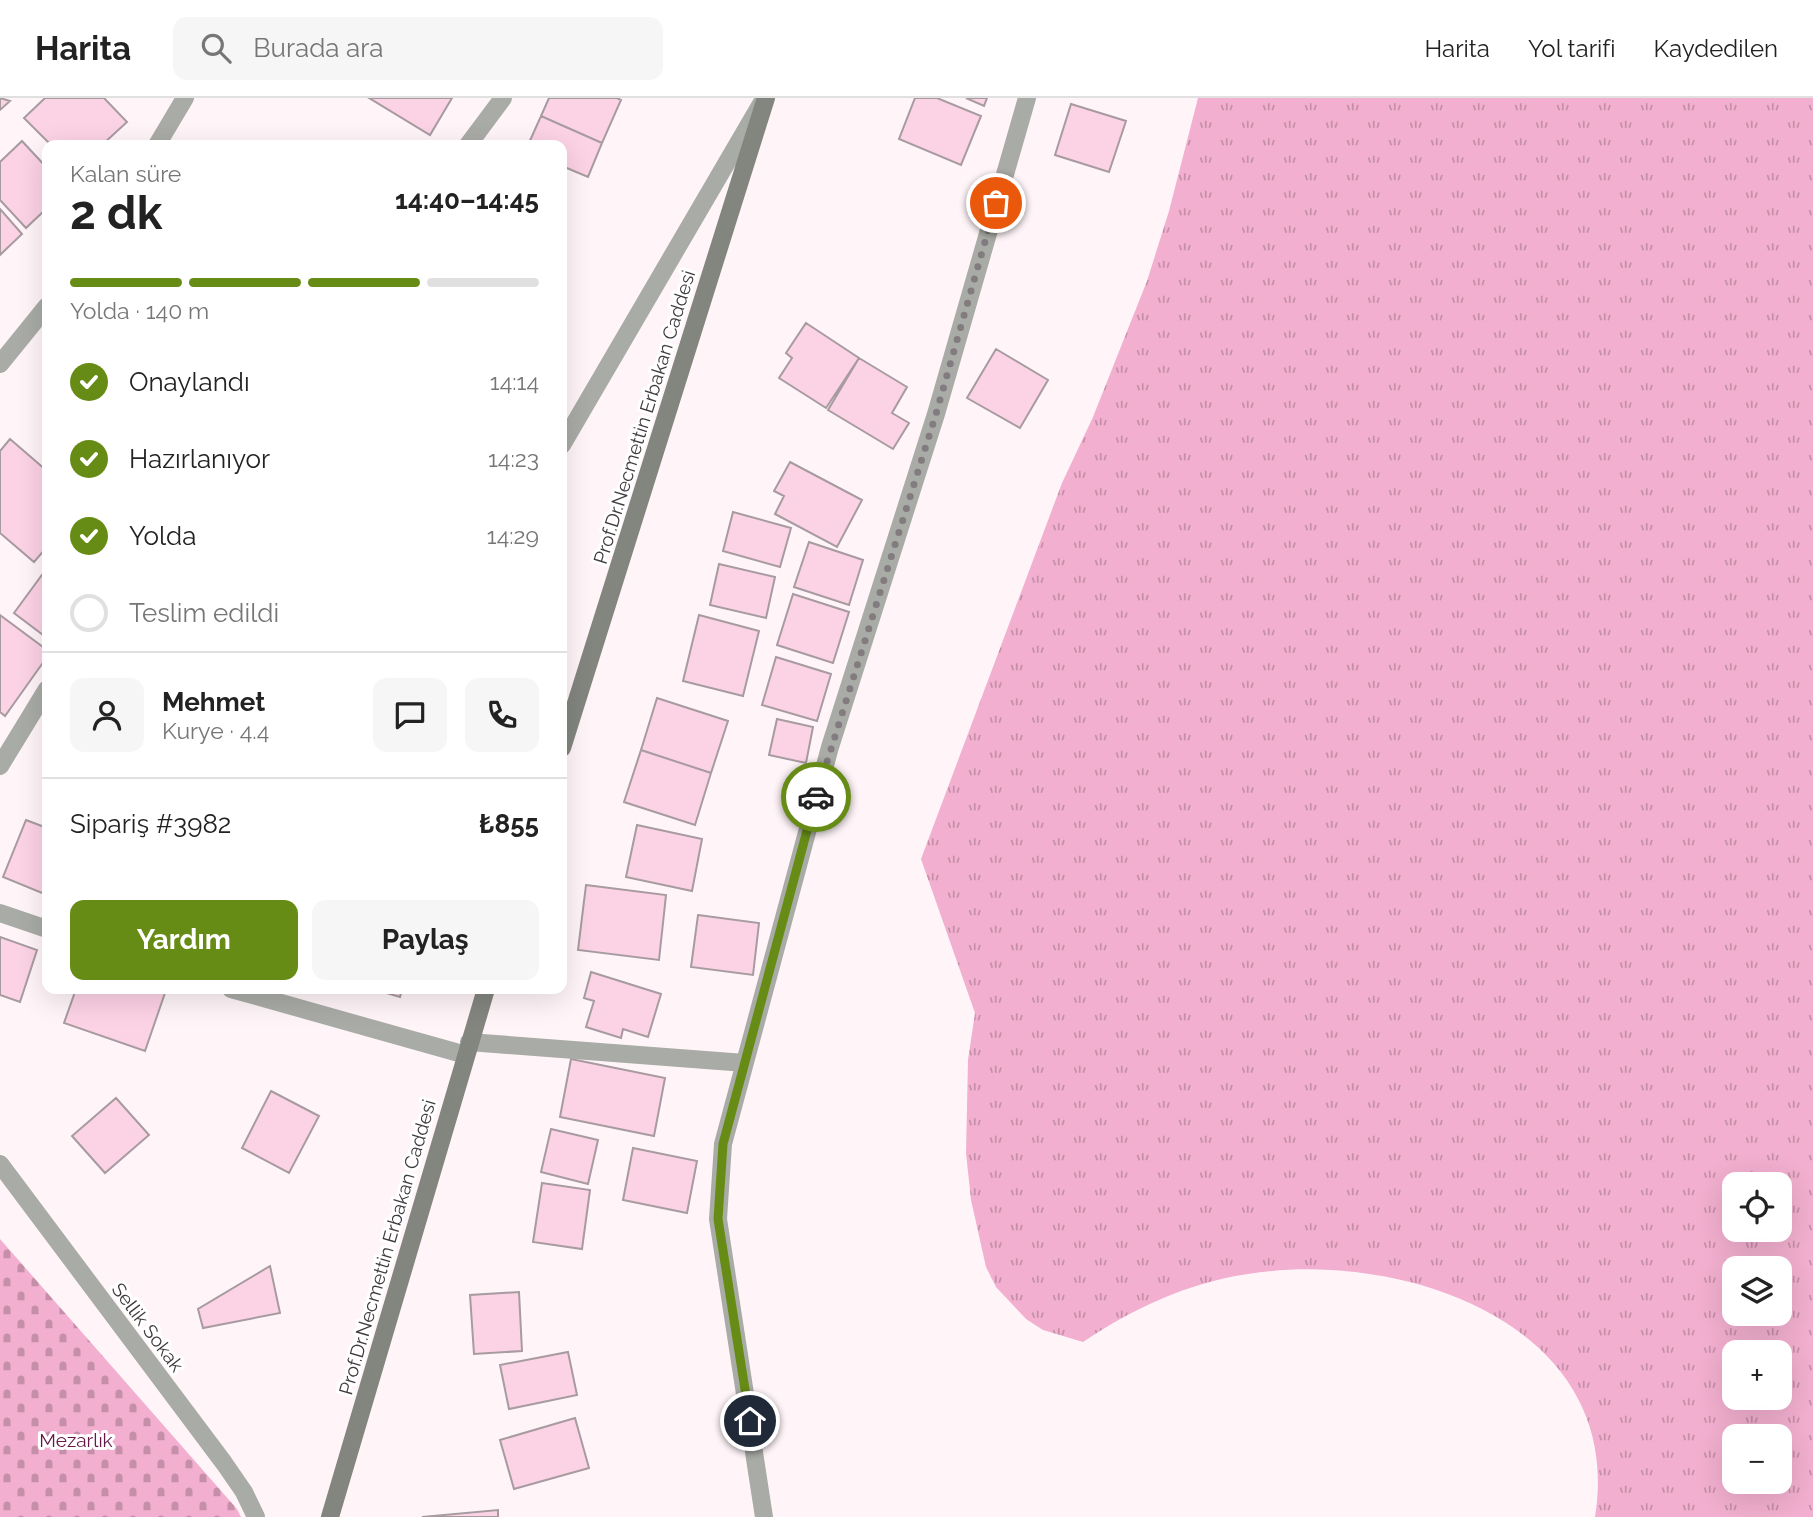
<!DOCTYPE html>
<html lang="tr">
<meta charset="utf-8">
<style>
body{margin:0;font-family:Raleway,sans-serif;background:#f6f6f6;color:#222;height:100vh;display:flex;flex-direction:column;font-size:26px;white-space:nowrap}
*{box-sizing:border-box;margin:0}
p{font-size:23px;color:#767676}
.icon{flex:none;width:38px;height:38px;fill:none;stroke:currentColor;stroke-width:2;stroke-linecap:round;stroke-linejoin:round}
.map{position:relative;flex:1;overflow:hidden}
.details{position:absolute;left:42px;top:42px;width:525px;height:854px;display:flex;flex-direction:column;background:#fff;border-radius:14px;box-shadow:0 7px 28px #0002}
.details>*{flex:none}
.buttons{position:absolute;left:1722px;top:1074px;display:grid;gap:14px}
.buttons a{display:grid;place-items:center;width:70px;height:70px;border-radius:14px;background:#fff;box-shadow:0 7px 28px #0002;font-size:35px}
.pin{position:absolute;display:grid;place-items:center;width:60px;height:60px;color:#fff;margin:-30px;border:4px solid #fff;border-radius:50%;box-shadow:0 2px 7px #0007}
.courier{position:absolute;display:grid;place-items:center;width:70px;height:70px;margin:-35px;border:5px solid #678c15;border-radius:50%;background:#fff;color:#222;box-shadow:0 2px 9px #0007}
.summary em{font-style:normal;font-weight:700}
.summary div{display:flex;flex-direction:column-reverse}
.summary{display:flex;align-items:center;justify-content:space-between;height:119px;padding:0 28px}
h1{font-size:46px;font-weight:700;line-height:52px}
.bar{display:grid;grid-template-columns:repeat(4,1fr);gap:10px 7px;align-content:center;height:84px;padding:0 28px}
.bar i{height:9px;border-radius:5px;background:#e0e0e0}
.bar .selected{background:#678c15}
.bar p{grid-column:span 4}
.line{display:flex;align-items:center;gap:18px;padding:0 28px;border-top:2px solid #e0e0e0}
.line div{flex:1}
.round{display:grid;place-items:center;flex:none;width:74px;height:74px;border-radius:14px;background:#f6f6f6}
ol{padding:0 28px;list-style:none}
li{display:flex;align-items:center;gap:21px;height:77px}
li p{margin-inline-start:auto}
li .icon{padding:7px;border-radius:50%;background:#678c15;color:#fff;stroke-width:4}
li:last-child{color:#767676}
li i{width:38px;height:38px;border:4px solid #e0e0e0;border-radius:50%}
.action{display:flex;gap:14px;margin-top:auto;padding:14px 28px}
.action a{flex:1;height:80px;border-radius:14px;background:#678c15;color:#fff;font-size:28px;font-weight:700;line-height:80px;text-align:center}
.action a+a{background:#f6f6f6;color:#222}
header{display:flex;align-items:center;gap:42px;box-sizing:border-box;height:98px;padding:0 35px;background:#fff;border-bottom:2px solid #e0e0e0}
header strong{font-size:33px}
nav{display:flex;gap:38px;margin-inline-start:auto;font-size:24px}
.search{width:490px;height:63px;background:#f6f6f6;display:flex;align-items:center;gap:18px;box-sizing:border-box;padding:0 24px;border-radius:14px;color:#767676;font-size:26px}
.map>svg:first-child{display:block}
</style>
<header>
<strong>Harita</strong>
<div class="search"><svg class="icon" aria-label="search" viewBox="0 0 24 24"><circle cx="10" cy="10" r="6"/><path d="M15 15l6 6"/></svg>Burada ara</div>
<nav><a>Harita</a><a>Yol tarifi</a><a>Kaydedilen</a></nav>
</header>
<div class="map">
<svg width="1813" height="1419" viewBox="0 0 1813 1419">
<defs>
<pattern id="grass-tufts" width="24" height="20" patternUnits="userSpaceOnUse" patternTransform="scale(1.75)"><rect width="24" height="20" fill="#f2afcf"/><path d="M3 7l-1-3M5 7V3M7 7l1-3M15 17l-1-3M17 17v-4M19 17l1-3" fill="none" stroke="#c58fa9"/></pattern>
<pattern id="cemetery-stones" width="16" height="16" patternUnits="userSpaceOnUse" patternTransform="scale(1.75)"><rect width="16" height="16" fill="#f2afcf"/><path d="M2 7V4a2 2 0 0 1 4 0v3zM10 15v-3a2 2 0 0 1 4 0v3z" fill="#c58fa9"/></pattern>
</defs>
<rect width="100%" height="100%" fill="#fff5f9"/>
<!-- grass -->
<path fill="url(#grass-tufts)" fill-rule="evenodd" d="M 1198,0 L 1813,0 L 1813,1419 L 1595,1419 C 1626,1226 1402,1151 1248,1176 C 1187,1185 1134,1210 1083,1244 L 1043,1232 L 1026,1221 L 996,1189 L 986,1169 L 971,1102 L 966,1055 L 968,962 L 975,915 L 921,761 L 1062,385 L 1093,319 L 1147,183 L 1169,113 ZM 1734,1087 L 1780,1087 L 1780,1132 L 1734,1132 ZM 1734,1171 L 1780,1171 L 1780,1216 L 1734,1216 ZM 1734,1255 L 1780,1255 L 1780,1300 L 1734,1300 ZM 1734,1339 L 1780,1339 L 1780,1384 L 1734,1384 Z"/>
<!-- cemetery -->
<path fill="url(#cemetery-stones)" d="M 0,1141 L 237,1411 L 241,1419 L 0,1419 Z"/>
<!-- building -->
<path fill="#fcd2e5" stroke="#a79ba0" stroke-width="2" d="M 0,0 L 10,3 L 0,12 Z
M 45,0 L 104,0 L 127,24 L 102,47 L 51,47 L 24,20 Z
M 369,0 L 452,0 L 430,37 Z
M 549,0 L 617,0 L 621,2 L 602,45 L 541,18 Z
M 915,0 L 937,0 L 981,18 L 961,67 L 899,41 Z
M 966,0 L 987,0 L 984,8 Z
M 1071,6 L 1126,23 L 1109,74 L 1055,57 Z
M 541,18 L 602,45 L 588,79 L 562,68 L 562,47 L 528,47 Z
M 22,43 L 47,70 L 47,110 L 26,130 L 0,102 L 0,64 Z
M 0,111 L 22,136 L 0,157 Z
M 806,225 L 859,260 L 826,310 L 779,280 L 792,260 L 786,255 Z
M 996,251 L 1048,282 L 1020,330 L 967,300 Z
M 859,260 L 907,289 L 892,315 L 909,325 L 893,351 L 828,312 Z
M 10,341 L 47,373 L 47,449 L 34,464 L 0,435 L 0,353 Z
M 790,364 L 862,402 L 837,449 L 775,416 L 784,398 L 774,393 Z
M 733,414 L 791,430 L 780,469 L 723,453 Z
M 809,444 L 863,462 L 849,507 L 794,489 Z
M 719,466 L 775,479 L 766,520 L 710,507 Z
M 47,470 L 47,540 L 14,515 Z
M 793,496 L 849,514 L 833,565 L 777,547 Z
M 0,517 L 47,552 L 47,559 L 5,618 L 0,614 Z
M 699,517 L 759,533 L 743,598 L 683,583 Z
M 776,559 L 831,576 L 817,623 L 762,607 Z
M 657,600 L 728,623 L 711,675 L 641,652 Z
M 777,621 L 813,629 L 806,665 L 769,657 Z
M 641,652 L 711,675 L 695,727 L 624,704 Z
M 26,722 L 47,730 L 47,797 L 3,779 Z
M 637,727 L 702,741 L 692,793 L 626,779 Z
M 586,787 L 666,797 L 659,862 L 578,852 Z
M 698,817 L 759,825 L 753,877 L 691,869 Z
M 0,839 L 37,852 L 20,904 L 0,897 Z
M 591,874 L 661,896 L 648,939 L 623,931 L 621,940 L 586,929 L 594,903 L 584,900 Z
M 76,891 L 166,892 L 145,953 L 64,925 Z
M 373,891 L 402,891 L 400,899 Z
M 571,961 L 665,980 L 654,1038 L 560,1019 Z
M 271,993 L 319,1018 L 289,1075 L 242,1050 Z
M 116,1000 L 149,1037 L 105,1075 L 72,1038 Z
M 551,1031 L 598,1042 L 588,1086 L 541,1074 Z
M 633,1050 L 697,1063 L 687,1115 L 623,1102 Z
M 542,1085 L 590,1092 L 582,1151 L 533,1144 Z
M 270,1168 L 280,1215 L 203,1230 L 198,1211 Z
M 519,1194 L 522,1253 L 474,1256 L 470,1197 Z
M 568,1254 L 577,1297 L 509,1311 L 500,1267 Z
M 575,1320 L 589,1370 L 514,1391 L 500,1342 Z
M 498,1412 L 498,1419 L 422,1419 Z"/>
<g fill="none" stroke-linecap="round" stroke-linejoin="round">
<!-- service -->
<path stroke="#a9aba6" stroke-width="18" d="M 562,347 L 761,6
M 0,1066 L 224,1365 L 244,1394 L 256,1419"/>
<!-- minor -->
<path stroke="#a9aba6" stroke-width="18" d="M 468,47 L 503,0
M 0,668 L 47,591
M 0,815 L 47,831
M 231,891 L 466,957
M 469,944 L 745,965
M 764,1419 L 718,1121 L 723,1046 L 830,649 L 936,316 L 1027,0"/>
<!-- tertiary -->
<path stroke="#a9aba6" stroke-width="18" d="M 157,47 L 185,0
M 0,266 L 47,208"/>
<!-- secondary -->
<path stroke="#83867f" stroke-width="18" d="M 562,650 L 766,0
M 330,1419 L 486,891"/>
</g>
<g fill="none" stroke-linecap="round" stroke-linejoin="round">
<!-- done -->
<path stroke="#827b7f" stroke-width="7" stroke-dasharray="0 12.6" d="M 816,699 L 936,316 L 996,105"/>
<!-- route -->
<path stroke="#678c15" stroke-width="9" d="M 750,1323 L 718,1121 L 723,1046 L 816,699"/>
</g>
<g text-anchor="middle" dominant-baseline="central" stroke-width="6" stroke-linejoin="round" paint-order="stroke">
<!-- street labels -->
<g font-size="19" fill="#3f3a3d" stroke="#fff">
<text transform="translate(644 319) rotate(-73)">Prof.Dr.Necmettin Erbakan Caddesi</text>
<text transform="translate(387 1149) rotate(-74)">Prof.Dr.Necmettin Erbakan Caddesi</text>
<text transform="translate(148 1229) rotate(53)">Sellik Sokak</text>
</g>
<!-- park labels -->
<g font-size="19" fill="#651845" stroke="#fff">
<text x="76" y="1342">Mezarlık</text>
</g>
</g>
</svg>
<div class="buttons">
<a><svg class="icon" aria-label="locate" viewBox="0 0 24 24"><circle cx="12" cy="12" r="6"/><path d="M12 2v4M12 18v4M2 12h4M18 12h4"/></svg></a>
<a><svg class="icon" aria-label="layers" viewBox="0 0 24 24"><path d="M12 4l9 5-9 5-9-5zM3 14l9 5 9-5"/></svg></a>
<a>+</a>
<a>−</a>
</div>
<div class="pin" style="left:996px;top:105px;background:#ea580c"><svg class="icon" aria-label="bag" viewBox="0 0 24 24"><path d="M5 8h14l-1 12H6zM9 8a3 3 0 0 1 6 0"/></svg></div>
<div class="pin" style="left:750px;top:1323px;background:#1f2937"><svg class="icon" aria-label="home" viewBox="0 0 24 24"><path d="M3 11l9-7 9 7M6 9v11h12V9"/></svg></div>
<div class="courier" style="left:816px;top:699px"><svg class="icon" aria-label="car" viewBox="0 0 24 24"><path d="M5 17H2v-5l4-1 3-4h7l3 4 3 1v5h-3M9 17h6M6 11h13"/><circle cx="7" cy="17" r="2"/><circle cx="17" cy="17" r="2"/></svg></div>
<section class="details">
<div class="summary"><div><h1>2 dk</h1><p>Kalan süre</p></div><em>14:40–14:45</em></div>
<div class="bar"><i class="selected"></i><i class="selected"></i><i class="selected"></i><i></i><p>Yolda · 140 m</p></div>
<ol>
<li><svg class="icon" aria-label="check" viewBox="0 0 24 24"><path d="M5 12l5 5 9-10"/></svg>Onaylandı<p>14:14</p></li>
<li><svg class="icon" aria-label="check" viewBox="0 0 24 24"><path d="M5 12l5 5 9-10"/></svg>Hazırlanıyor<p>14:23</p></li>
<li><svg class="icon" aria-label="check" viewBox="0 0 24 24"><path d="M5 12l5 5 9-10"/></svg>Yolda<p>14:29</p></li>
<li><i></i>Teslim edildi</li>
</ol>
<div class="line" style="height:126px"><a class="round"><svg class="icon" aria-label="person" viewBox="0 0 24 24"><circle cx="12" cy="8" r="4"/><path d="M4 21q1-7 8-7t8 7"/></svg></a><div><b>Mehmet</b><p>Kurye · 4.4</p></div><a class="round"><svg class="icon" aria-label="chat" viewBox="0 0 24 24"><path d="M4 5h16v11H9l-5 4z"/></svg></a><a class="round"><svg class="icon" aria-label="phone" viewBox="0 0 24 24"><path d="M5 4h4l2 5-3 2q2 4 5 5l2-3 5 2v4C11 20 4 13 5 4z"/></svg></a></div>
<div class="line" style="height:91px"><div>Sipariş #3982</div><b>₺855</b></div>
<div class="action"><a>Yardım</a><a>Paylaş</a></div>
</section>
</div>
